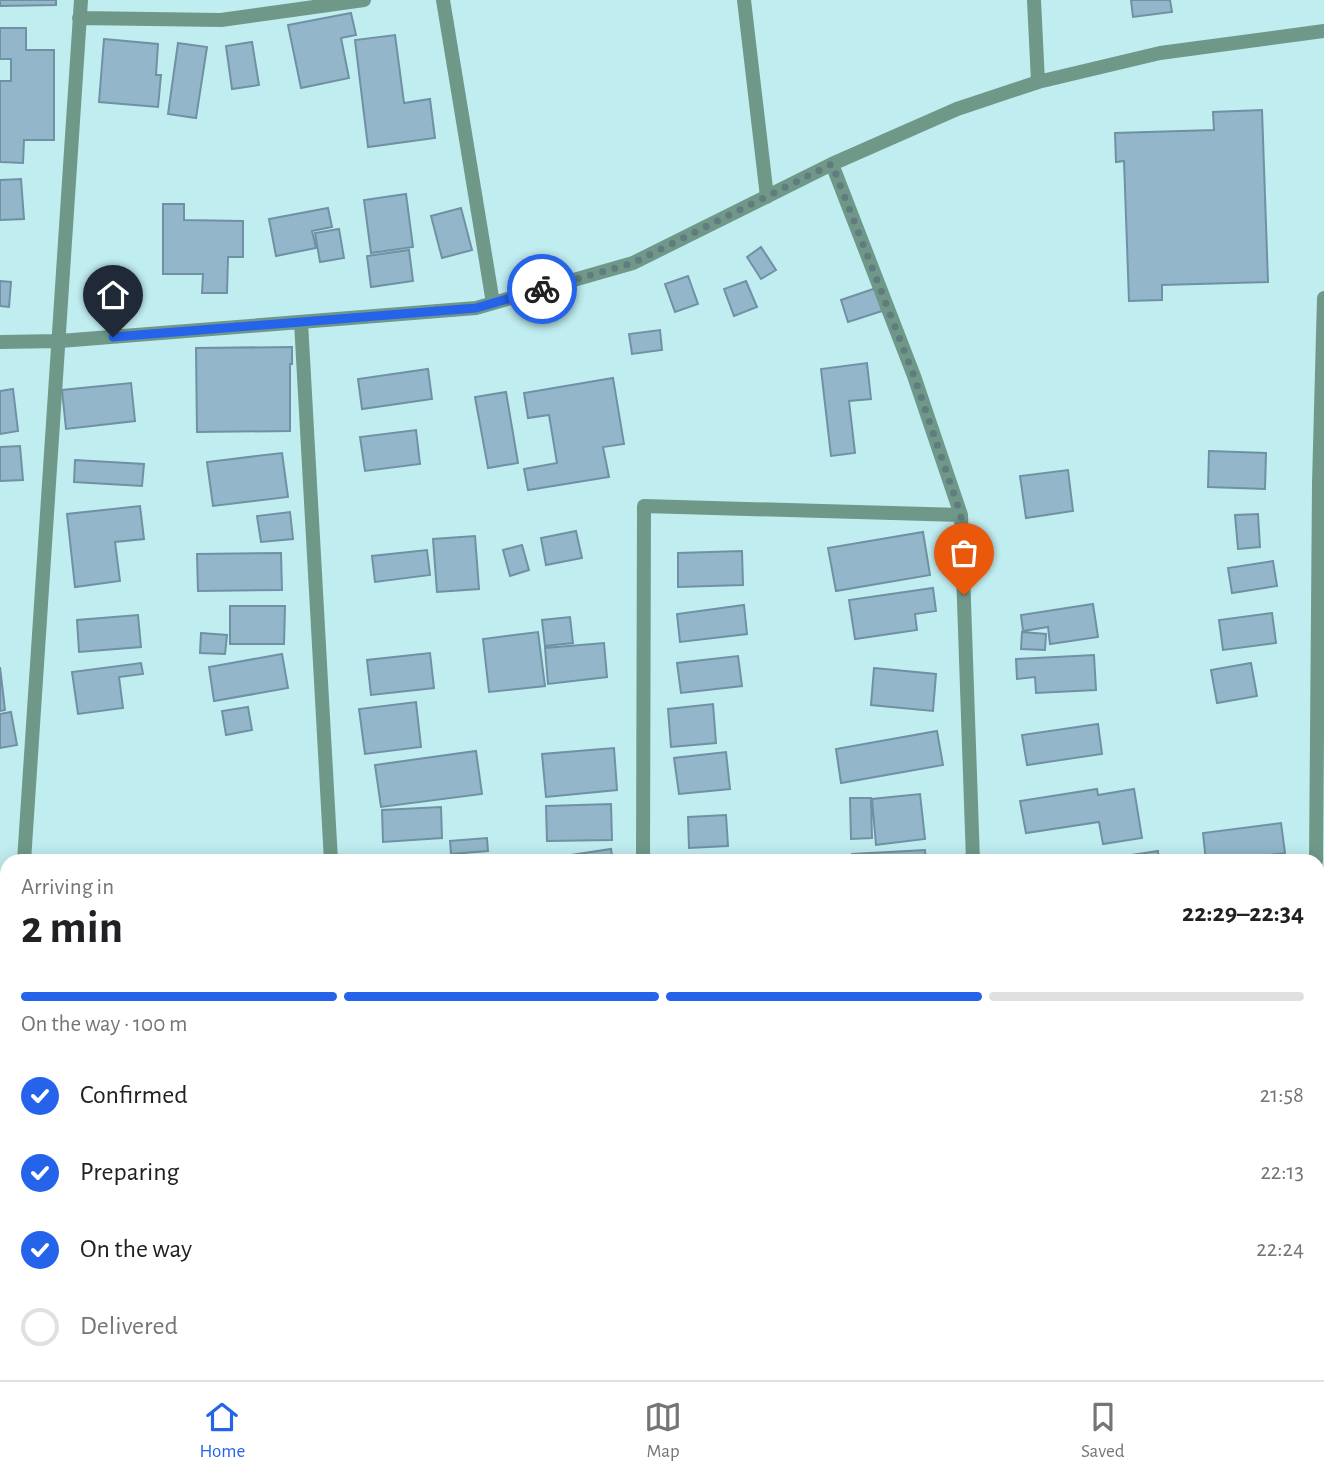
<!DOCTYPE html>
<meta charset="utf-8">
<style>
body{margin:0;font-family:"Alegreya Sans",sans-serif;background:#f2f2f2;color:#202124;height:100vh;display:flex;flex-direction:column;font-size:26px;white-space:nowrap}
*{box-sizing:border-box;margin:0}
p{font-size:23px;color:#757577}
.icon{flex:none;width:38px;height:38px;fill:none;stroke:currentColor;stroke-width:2;stroke-linecap:round;stroke-linejoin:round}
.map{position:relative;flex:1;overflow:hidden}
.details{position:absolute;left:0px;top:854px;width:1325px;height:527px;display:flex;flex-direction:column;background:#fff;border-radius:21px 21px 0 0;box-shadow:0 4px 18px #0003}
.details>*{flex:none}
.pin{position:absolute;display:grid;place-items:center;width:60px;height:60px;color:#fff;margin:-72px -30px;border-radius:50% 50% 50% 0;rotate:-45deg;box-shadow:0 0 7px #0007}
.pin .icon{rotate:45deg}
.courier{position:absolute;display:grid;place-items:center;width:70px;height:70px;margin:-35px;border:5px solid #2563eb;border-radius:50%;background:#fff;color:#222;box-shadow:0 2px 9px #0007}
.summary em{font-style:normal;font-weight:700}
.summary div{display:flex;flex-direction:column-reverse}
.summary{display:flex;align-items:center;justify-content:space-between;height:119px;padding:0 21px}
h1{font-size:46px;font-weight:700;line-height:52px}
.bar{display:grid;grid-template-columns:repeat(4,1fr);gap:10px 7px;align-content:center;height:84px;padding:0 21px}
.bar i{height:9px;border-radius:5px;background:#e0e0e0}
.bar .active{background:#2563eb}
.bar p{grid-column:span 4}
ol{padding:0 21px;list-style:none}
li{display:flex;align-items:center;gap:21px;height:77px}
li p{margin-inline-start:auto}
li .icon{padding:7px;border-radius:50%;background:#2563eb;color:#fff;stroke-width:4}
li:last-child{color:#757577}
li i{width:38px;height:38px;border:4px solid #e0e0e0;border-radius:50%}
.tabs{display:flex;justify-content:space-around;align-items:center;height:98px;border-top:2px solid #e0e0e0;background:#fff;font-size:19px;color:#757577}
.tabs a{display:grid;justify-items:center;gap:4px}
.tabs .active{color:#2563eb}
.map>svg:first-child{display:block}
</style>
<div class="map">
<svg width="1324" height="1380" viewBox="0 0 1324 1380">
<rect width="100%" height="100%" fill="#c0edf0"/>
<!-- building -->
<path fill="#93b6ca" stroke="#7091a3" stroke-width="2" d="M 0,0 L 56,0 L 56,5 L 0,6 Z
M 1131,0 L 1170,0 L 1172,12 L 1133,17 Z
M 351,13 L 356,35 L 341,38 L 349,78 L 301,88 L 288,25 Z
M 0,28 L 26,28 L 26,50 L 54,50 L 54,140 L 24,140 L 23,163 L 0,162 L 0,81 L 11,81 L 11,59 L 0,59 Z
M 395,35 L 404,103 L 430,99 L 435,138 L 368,147 L 355,40 Z
M 104,39 L 158,44 L 156,75 L 161,75 L 158,107 L 99,102 Z
M 252,42 L 259,85 L 232,89 L 226,46 Z
M 178,43 L 207,47 L 196,118 L 168,114 Z
M 1262,110 L 1268,282 L 1162,285 L 1162,300 L 1129,301 L 1124,161 L 1116,162 L 1115,133 L 1214,130 L 1213,112 Z
M 21,179 L 24,219 L 0,220 L 0,180 Z
M 406,194 L 413,247 L 371,253 L 364,200 Z
M 163,204 L 184,204 L 184,220 L 243,221 L 243,257 L 228,257 L 227,293 L 202,293 L 203,274 L 163,274 Z
M 328,208 L 332,227 L 312,231 L 316,248 L 276,256 L 269,219 Z
M 461,208 L 472,250 L 442,258 L 431,216 Z
M 339,229 L 344,258 L 320,262 L 315,233 Z
M 761,247 L 776,270 L 761,279 L 747,257 Z
M 409,250 L 413,281 L 371,287 L 367,256 Z
M 688,276 L 698,304 L 675,312 L 665,284 Z
M 0,281 L 11,282 L 9,307 L 0,306 Z
M 746,281 L 757,307 L 734,316 L 724,289 Z
M 876,288 L 882,311 L 848,322 L 841,300 Z
M 660,330 L 662,350 L 632,354 L 629,334 Z
M 292,347 L 292,364 L 290,364 L 290,431 L 197,432 L 196,348 Z
M 867,363 L 871,399 L 849,401 L 855,453 L 831,456 L 821,369 Z
M 428,369 L 432,399 L 362,409 L 358,379 Z
M 613,378 L 624,444 L 603,447 L 609,477 L 528,490 L 524,469 L 557,463 L 549,415 L 528,418 L 524,393 Z
M 131,383 L 135,421 L 66,429 L 62,390 Z
M 13,389 L 18,431 L 0,434 L 0,391 Z
M 506,392 L 518,463 L 488,468 L 475,397 Z
M 416,430 L 420,464 L 365,471 L 360,437 Z
M 20,446 L 23,480 L 0,481 L 0,447 Z
M 1209,451 L 1266,453 L 1265,489 L 1208,487 Z
M 282,453 L 288,497 L 213,506 L 207,462 Z
M 75,460 L 144,464 L 142,486 L 74,482 Z
M 1068,470 L 1073,511 L 1026,518 L 1020,476 Z
M 140,506 L 144,539 L 115,542 L 120,581 L 75,587 L 67,514 Z
M 290,512 L 293,539 L 261,542 L 257,516 Z
M 1258,514 L 1260,547 L 1238,549 L 1235,515 Z
M 576,531 L 582,558 L 546,565 L 541,538 Z
M 923,532 L 930,575 L 836,591 L 828,548 Z
M 475,536 L 479,589 L 437,592 L 433,539 Z
M 522,545 L 529,570 L 510,576 L 503,550 Z
M 427,550 L 430,575 L 375,582 L 372,556 Z
M 742,551 L 743,585 L 678,587 L 678,553 Z
M 281,553 L 282,590 L 198,591 L 197,554 Z
M 1273,561 L 1277,586 L 1232,593 L 1228,568 Z
M 933,588 L 936,611 L 915,614 L 917,630 L 855,639 L 849,600 Z
M 1093,604 L 1098,637 L 1050,644 L 1048,627 L 1023,631 L 1021,615 Z
M 744,605 L 747,634 L 680,642 L 677,614 Z
M 230,606 L 285,606 L 284,644 L 230,644 Z
M 1272,613 L 1276,643 L 1223,650 L 1219,620 Z
M 138,615 L 141,647 L 79,652 L 77,620 Z
M 570,617 L 573,643 L 545,646 L 542,620 Z
M 538,632 L 545,686 L 489,692 L 483,639 Z
M 1022,632 L 1046,634 L 1045,650 L 1021,649 Z
M 201,633 L 227,635 L 225,654 L 200,653 Z
M 604,643 L 607,677 L 548,684 L 545,648 Z
M 430,653 L 434,688 L 371,695 L 367,660 Z
M 282,654 L 288,688 L 214,701 L 209,667 Z
M 1094,655 L 1096,690 L 1036,693 L 1035,677 L 1017,679 L 1016,659 Z
M 738,656 L 742,686 L 681,693 L 677,663 Z
M 141,663 L 143,674 L 119,677 L 123,708 L 78,714 L 72,672 Z
M 1251,663 L 1257,696 L 1217,703 L 1211,670 Z
M 0,667 L 5,710 L 0,711 Z
M 874,668 L 936,674 L 933,711 L 871,705 Z
M 416,702 L 421,747 L 365,754 L 359,709 Z
M 713,704 L 716,743 L 671,747 L 668,709 Z
M 248,707 L 252,730 L 226,735 L 222,711 Z
M 11,712 L 17,745 L 0,748 L 0,714 Z
M 1098,724 L 1102,754 L 1027,765 L 1022,735 Z
M 937,731 L 943,765 L 841,783 L 836,749 Z
M 614,748 L 617,790 L 546,797 L 542,754 Z
M 476,751 L 482,794 L 381,807 L 375,765 Z
M 726,752 L 730,789 L 679,794 L 674,758 Z
M 1097,789 L 1098,795 L 1134,789 L 1142,838 L 1103,844 L 1099,822 L 1026,833 L 1020,801 Z
M 920,794 L 925,839 L 876,845 L 872,799 Z
M 850,798 L 871,798 L 872,838 L 851,839 Z
M 611,804 L 612,840 L 547,841 L 546,806 Z
M 441,807 L 442,838 L 383,842 L 382,810 Z
M 726,815 L 728,846 L 689,848 L 688,817 Z
M 1281,823 L 1285,853 L 1222,861 L 1206,861 L 1203,833 Z
M 487,838 L 488,851 L 451,854 L 450,841 Z
M 611,849 L 613,861 L 531,861 Z
M 925,850 L 926,861 L 852,861 L 852,854 Z
M 1158,851 L 1159,861 L 1119,861 L 1118,857 Z
M 1040,855 L 1112,855 L 1112,861 L 1040,861 Z
M 2,918 L 7,944 L 7,965 L 0,966 L 0,919 Z
M 3,1024 L 7,1043 L 7,1059 L 0,1061 L 0,1025 Z
M 0,1085 L 5,1085 L 7,1119 L 0,1119 Z
M 4,1327 L 7,1328 L 7,1374 L 37,1374 L 36,1380 L 0,1373 L 0,1351 Z
M 89,1374 L 138,1374 L 138,1380 L 89,1380 Z
M 484,1374 L 529,1374 L 528,1380 L 484,1380 Z
M 912,1374 L 975,1374 L 975,1380 L 912,1380 Z
M 204,1377 L 260,1379 L 260,1380 L 204,1380 Z
M 397,1377 L 443,1380 L 397,1380 Z
M 745,1377 L 745,1380 L 684,1380 L 684,1378 Z"/>
<g fill="none" stroke-linecap="round" stroke-linejoin="round">
<!-- street -->
<path stroke="#709889" stroke-width="14" d="M 443,0 L 493,303
M 744,0 L 767,197
M 1034,0 L 1038,82
M 79,18 L 221,20 L 364,0
M 832,164 L 914,376 L 961,515
M 301,322 L 331,861
M 0,342 L 60,341 L 476,308 L 633,263 L 832,164 L 957,109 L 1038,82 L 1160,53 L 1324,31
M 24,861 L 81,0
M 643,861 L 644,506 L 961,515 L 973,861
M 1316,861 L 1319,483 L 1324,298
M 0,1236 L 7,1236
M 1318,1251 L 1324,1252
M 158,1380 L 159,1374
M 361,1380 L 362,1374
M 552,1380 L 553,1374
M 771,1380 L 772,1374
M 1011,1380 L 1012,1374
M 1306,1380 L 1306,1374"/>
</g>
<g fill="none" stroke-linecap="round" stroke-linejoin="round">
<!-- done -->
<path stroke="#607c7e" stroke-width="7" stroke-dasharray="0 12.6" d="M 542,289 L 633,263 L 832,164 L 914,376 L 961,515 L 964,595"/>
<!-- route -->
<path stroke="#2563eb" stroke-width="9" d="M 113,337 L 476,308 L 542,289"/>
</g>
</svg>
<div class="pin" style="left:964px;top:595px;background:#ea580c"><svg class="icon" aria-label="bag" viewBox="0 0 24 24"><path d="M5 8h14l-1 12H6zM9 8a3 3 0 0 1 6 0"/></svg></div>
<div class="pin" style="left:113px;top:337px;background:#1f2937"><svg class="icon" aria-label="home" viewBox="0 0 24 24"><path d="M3 11l9-7 9 7M6 9v11h12V9"/></svg></div>
<div class="courier" style="left:542px;top:289px"><svg class="icon" aria-label="bike" viewBox="0 0 24 24"><circle cx="6" cy="16" r="4"/><circle cx="18" cy="16" r="4"/><path d="M6 16l4-8h5l3 8M10 8l3 8H6M13 5h3"/></svg></div>
<section class="details">
<div class="summary"><div><h1>2 min</h1><p>Arriving in</p></div><em>22:29–22:34</em></div>
<div class="bar"><i class="active"></i><i class="active"></i><i class="active"></i><i></i><p>On the way · 100 m</p></div>
<ol>
<li><svg class="icon" aria-label="check" viewBox="0 0 24 24"><path d="M5 12l5 5 9-10"/></svg>Confirmed<p>21:58</p></li>
<li><svg class="icon" aria-label="check" viewBox="0 0 24 24"><path d="M5 12l5 5 9-10"/></svg>Preparing<p>22:13</p></li>
<li><svg class="icon" aria-label="check" viewBox="0 0 24 24"><path d="M5 12l5 5 9-10"/></svg>On the way<p>22:24</p></li>
<li><i></i>Delivered</li>
</ol>
</section>
</div>
<nav class="tabs">
<a class="active"><svg class="icon" aria-label="home" viewBox="0 0 24 24"><path d="M3 11l9-7 9 7M6 9v11h12V9"/></svg>Home</a>
<a><svg class="icon" aria-label="map" viewBox="0 0 24 24"><path d="M3 6l6-2 6 2 6-2v14l-6 2-6-2-6 2zM9 4v14M15 6v14"/></svg>Map</a>
<a><svg class="icon" aria-label="saved" viewBox="0 0 24 24"><path d="M7 4h10v16l-5-4-5 4z"/></svg>Saved</a>
</nav>
